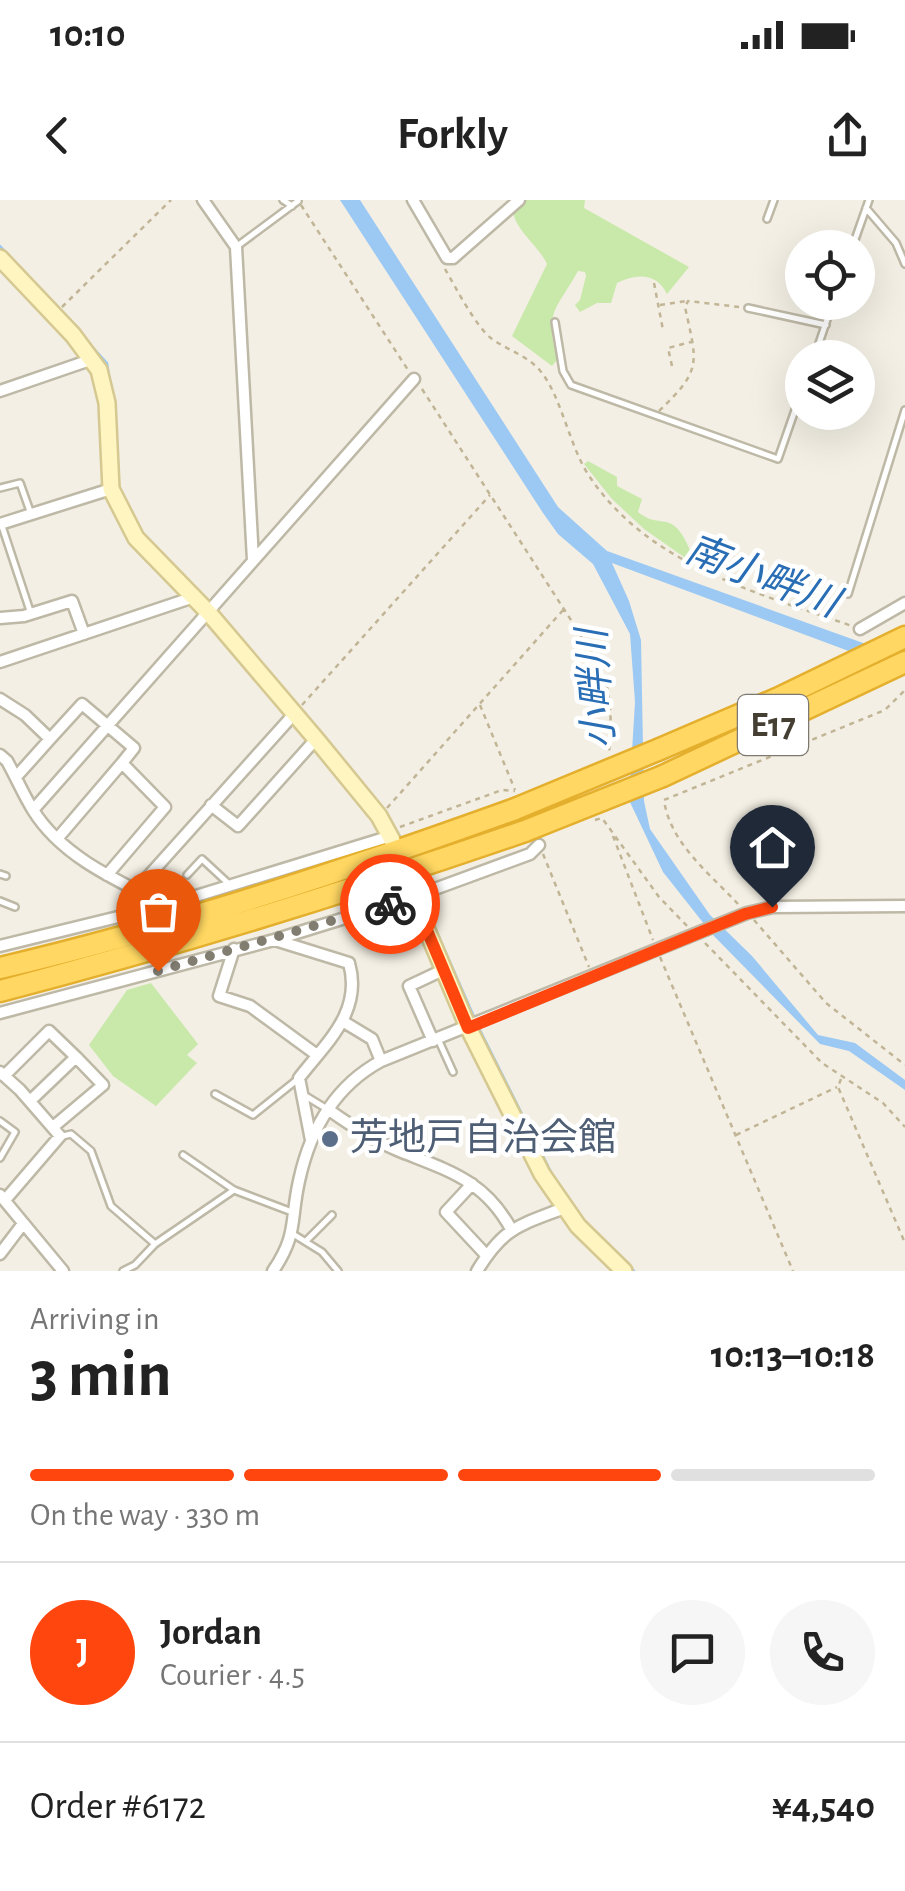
<!DOCTYPE html>
<meta charset="utf-8">
<style>
body{margin:0;font-family:"Alegreya Sans","Noto Sans JP",sans-serif;background:#f6f6f6;color:#222;height:100vh;display:flex;flex-direction:column;font-size:38px;white-space:nowrap}
*{box-sizing:border-box;margin:0}
p{font-size:32px;color:#767676}
.icon{flex:none;width:55px;height:55px;fill:none;stroke:currentColor;stroke-width:2;stroke-linecap:round;stroke-linejoin:round}
.map{position:relative;height:1071px;overflow:hidden}
.drawer{display:flex;flex-direction:column;background:#fff;flex:1}
.drawer>*{flex:none}
.fabs{position:absolute;left:785px;top:30px;display:grid;gap:20px}
.fabs a{display:grid;place-items:center;width:90px;height:90px;border-radius:50%;background:#fff;box-shadow:0 10px 40px #0002;font-size:50px}
.pin{position:absolute;display:grid;place-items:center;width:85px;height:85px;color:#fff;margin:-102px -42px;border-radius:50% 50% 50% 0;rotate:-45deg;box-shadow:0 0 10px #0007}
.pin .icon{rotate:45deg}
.courier{position:absolute;display:grid;place-items:center;width:100px;height:100px;margin:-50px;border:8px solid #ff460e;border-radius:50%;background:#fff;color:#222;box-shadow:0 2px 12px #0007}
.headline em{font-style:normal;font-weight:600}
.headline div{display:flex;flex-direction:column-reverse}
.headline{display:flex;align-items:center;justify-content:space-between;height:170px;padding:0 30px}
h1{font-size:65px;font-weight:600;line-height:75px}
.bar{display:grid;grid-template-columns:repeat(4,1fr);gap:15px 10px;align-content:center;height:120px;padding:0 30px}
.bar i{height:12px;border-radius:8px;background:#e0e0e0}
.bar .selected{background:#ff460e}
.bar p{grid-column:span 4}
.line{display:flex;align-items:center;gap:25px;padding:0 30px;border-top:2px solid #e0e0e0}
.line div{flex:1}
.round{display:grid;place-items:center;flex:none;width:105px;height:105px;border-radius:52px;background:#f6f6f6}
.status{display:flex;justify-content:space-between;align-items:center;height:70px;padding:0 50px;background:#fff;direction:ltr}
.status svg{height:28px;fill:currentColor}
header{display:flex;justify-content:space-between;align-items:center;height:130px;padding:0 30px;background:#fff;font-size:45px;font-weight:600}
.map>svg:first-child{display:block}
</style>
<div class="status"><b>10:10</b><svg viewBox="0 0 49 12"><path d="M0 12V9h3v3zM5 12V6h3v6zM10 12V3h3v9zM15 12V0h3v12zM26 1h20v11H26zM47 4h2v5h-2z"/></svg></div>
<header><svg class="icon" aria-label="back" viewBox="0 0 24 24"><path d="M15 5l-7 7 7 7"/></svg>Forkly<svg class="icon" aria-label="share" viewBox="0 0 24 24"><path d="M12 15V3M7 8l5-5 5 5M5 13v7h14v-7"/></svg></header>
<div class="map">
<svg width="905" height="1071" viewBox="0 0 905 1071">
<rect width="100%" height="100%" fill="#f3efe4"/>
<!-- green -->
<path fill="#c8e9aa" d="M 526,0 L 585,0 L 584,8 L 689,67 L 667,94 C 657,73 637,73 617,83 L 611,103 L 597,103 L 580,112 L 575,105 L 580,100 L 586,76 L 585,72 L 578,71 C 555,112 545,110 557,160 L 552,166 L 512,136 L 547,64 C 538,45 518,33 513,13 Z
M 588,261 L 617,277 L 617,286 L 642,299 L 638,312 C 661,331 672,307 690,350 L 702,353 L 694,364 L 644,329 L 612,299 L 584,264 Z
M 151,783 L 198,844 L 187,855 L 197,863 L 156,906 L 113,876 L 89,845 L 127,790 Z"/>
<!-- water -->
<path fill="#9cc9f3" d="M 340,0 L 360,0 L 558,307 L 607,351 L 905,458 L 905,472 L 612,363 L 629,401 L 641,440 L 644,601 L 650,629 L 710,715 L 752,756 L 818,835 L 855,843 L 905,880 L 905,890 L 849,851 L 820,844 L 712,734 L 663,672 L 629,600 L 635,502 L 630,434 L 593,364 L 558,334 L 543,313 Z"/>
<g fill="none" stroke-linecap="round" stroke-linejoin="round">
<!-- stream -->
<path stroke="#9cc9f3" stroke-width="2.5" d="M 0,46 L 107,163 L 112,196
M 214,408 L 258,459
M 353,572 L 376,601
M 387,615 L 401,638
M 422,698 L 475,819
M 478,826 L 555,980
M 614,1051 L 634,1071"/>
<!-- lane casing -->
<g stroke="#beb8a6" stroke-width="10">
<path id="lane" d="M 283,0 L 292,6
M 866,8 L 896,43 L 905,64
M 767,19 L 774,0
M 236,47 L 298,1
M 852,48 L 869,0
M 748,108 L 826,125
M 555,122 L 563,171 L 571,185 L 778,259 L 802,190
M 814,158 L 833,102
M 0,288 L 20,283 L 31,314
M 2,326 L 31,414
M 848,394 L 905,210
M 0,674 L 6,676
M 187,675 L 202,659 L 229,684
M 0,701 L 15,707
M 438,839 L 453,872
M 215,894 L 253,915 L 298,879
M 304,895 L 327,909
M 0,921 L 15,932 L 0,958
M 63,936 L 71,934 L 91,951 L 111,1006 L 155,1044
M 183,955 L 234,990 L 292,1012
M 293,1034 L 322,1052 L 338,1071
M 306,1041 L 332,1015
M 123,1071 L 135,1065 L 155,1044 L 234,990"/>
</g>
<!-- street casing -->
<g stroke="#beb8a6" stroke-width="15">
<path id="street" d="M 203,0 L 236,47 L 253,360
M 413,0 L 447,58 L 453,58 L 519,0
M 0,191 L 93,159
M 0,324 L 111,289
M 0,418 L 24,416 L 72,401 L 84,434
M 860,429 L 905,403
M 0,462 L 194,397
M 0,499 L 25,515 L 50,539 L 82,504 L 134,548 L 122,563 L 165,607 L 107,675
M 0,555 L 7,561 C 16,577 23,594 33,610 C 62,657 118,681 166,705
M 16,577 L 50,539
M 211,605 L 238,626 L 316,539
M 33,610 L 414,179
M 57,639 L 122,563
M 136,690 L 294,514
M 275,740 L 349,763 C 363,812 326,843 299,878 L 311,940
M 0,746 L 167,705 L 391,636
M 234,749 L 219,796 L 250,806 L 317,855
M 0,813 L 274,740 L 413,697 L 530,654 L 539,645
M 344,822 L 372,839 L 381,861
M 433,841 L 409,786 L 443,770
M 0,872 L 20,890 L 60,936 L 5,1000
M 4,876 L 49,831 L 76,857 L 30,901
M 329,910 C 350,925 373,940 397,950 C 446,970 484,979 511,1029
M 53,927 L 103,885 L 76,857
M 472,984 L 446,1012 L 487,1056
M 0,995 L 63,1071
M 0,1054 L 22,1025
M 273,1071 C 298,1034 290,1021 299,981 C 310,930 335,886 381,861 L 747,713 L 773,707 L 905,706
M 477,1071 C 504,1027 518,1026 564,1008"/>
</g>
<!-- secondary casing -->
<g stroke="#d5c891" stroke-width="20">
<path id="secondary" d="M 0,58 L 73,135 L 99,170 L 107,203 L 111,289 L 136,338 L 208,412 L 316,539 L 379,616 L 392,640
M 409,688 L 468,827 L 542,974 L 578,1026 L 624,1071"/>
</g>
<!-- highway casing -->
<g stroke="#e4af2d" stroke-width="25">
<path id="highway" d="M 660,549 L 779,498 L 905,437
M 663,576 L 905,462
M 0,768 C 175,727 346,670 515,609
M 0,791 C 177,745 351,691 525,631"/>
</g>
<!-- path -->
<path stroke="#c1b596" stroke-width="2.5" stroke-dasharray="5 5" stroke-linecap="butt" d="M 301,5 L 408,170
M 445,69 C 456,88 476,127 492,139 C 509,151 529,156 542,173 C 561,198 569,242 586,271 C 644,364 755,392 852,426
M 654,83 L 663,130
M 660,105 L 686,101
M 62,107 L 171,0
M 672,166 L 668,148 L 691,142
M 422,189 L 598,462 C 612,488 612,524 609,552
M 659,211 C 703,169 697,163 685,107 L 688,101 L 739,107
M 302,505 L 490,295
M 480,505 L 515,590
M 387,608 L 564,409
M 595,620 L 602,618 L 659,697 L 688,727
M 400,627 L 502,590 L 515,591
M 613,636 L 653,740
M 543,654 L 589,767
M 738,704 C 709,673 670,643 664,600 L 885,510 L 905,490
M 754,720 L 826,803 L 905,865
M 705,743 L 822,863 L 883,903 L 905,927
M 660,757 L 793,1071
M 841,879 L 838,887 L 905,1043
M 736,935 L 837,887"/>
<!-- lane -->
<use href="#lane" stroke="#fff" stroke-width="5"/>
<!-- street -->
<use href="#street" stroke="#fff" stroke-width="10"/>
<!-- secondary -->
<use href="#secondary" stroke="#fff5c1" stroke-width="15"/>
<!-- highway -->
<use href="#highway" stroke="#ffd762" stroke-width="20"/>
<!-- highway-bridge casing -->
<g stroke="#e4af2d" stroke-width="25" stroke-linecap="butt">
<path id="highway-bridge" d="M 515,609 L 660,549
M 525,631 L 663,576"/>
</g>
<!-- highway-bridge -->
<use href="#highway-bridge" stroke="#ffd762" stroke-width="20"/>
</g>
<g fill="none" stroke-linecap="round" stroke-linejoin="round">
<!-- done -->
<path stroke="#827d71" stroke-width="10" stroke-dasharray="0 18" d="M 158,771 L 390,704"/>
<!-- route -->
<path stroke="#ff460e" stroke-width="12" d="M 390,704 L 413,697 L 468,828 L 745,714 L 772,707"/>
</g>
<!-- markers -->
<circle fill="#5c6f8a" stroke="#fff" stroke-width="4" cx="330" cy="939" r="10"/>
<g text-anchor="middle" dominant-baseline="central" stroke-width="9" stroke-linejoin="round" paint-order="stroke">
<!-- shield labels -->
<rect fill="#fff" stroke="#7d7970" stroke-width="2.5" x="738" y="495" width="70" height="60" rx="8"/>
<g font-size="35" font-weight="bold" fill="#453f33">
<text x="773" y="525">E17</text>
</g>
<!-- service labels -->
<g font-size="38" fill="#4e5e75" stroke="#fff" text-anchor="start">
<text x="350" y="939">芳地戸自治会館</text>
</g>
<!-- water labels -->
<g font-size="40" font-style="italic" fill="#296eb5" stroke="#fff">
<text transform="translate(762 377) rotate(21)">南小畔川</text>
<text transform="translate(597 489) rotate(-94)">小畔川</text>
</g>
</g>
</svg>
<div class="fabs">
<a><svg class="icon" aria-label="locate" viewBox="0 0 24 24"><circle cx="12" cy="12" r="6"/><path d="M12 2v4M12 18v4M2 12h4M18 12h4"/></svg></a>
<a><svg class="icon" aria-label="layers" viewBox="0 0 24 24"><path d="M12 4l9 5-9 5-9-5zM3 14l9 5 9-5"/></svg></a>
</div>
<div class="pin" style="left:158px;top:771px;background:#ea580c"><svg class="icon" aria-label="bag" viewBox="0 0 24 24"><path d="M5 8h14l-1 12H6zM9 8a3 3 0 0 1 6 0"/></svg></div>
<div class="pin" style="left:772px;top:707px;background:#1f2937"><svg class="icon" aria-label="home" viewBox="0 0 24 24"><path d="M3 11l9-7 9 7M6 9v11h12V9"/></svg></div>
<div class="courier" style="left:390px;top:704px"><svg class="icon" aria-label="bike" viewBox="0 0 24 24"><circle cx="6" cy="16" r="4"/><circle cx="18" cy="16" r="4"/><path d="M6 16l4-8h5l3 8M10 8l3 8H6M13 5h3"/></svg></div>
</div>
<section class="drawer">
<div class="headline"><div><h1>3 min</h1><p>Arriving in</p></div><em>10:13–10:18</em></div>
<div class="bar"><i class="selected"></i><i class="selected"></i><i class="selected"></i><i></i><p>On the way · 330 m</p></div>
<div class="line" style="height:180px"><b class="round" style="background:#ff460e;color:#fff">J</b><div><b>Jordan</b><p>Courier · 4.5</p></div><a class="round"><svg class="icon" aria-label="chat" viewBox="0 0 24 24"><path d="M4 5h16v11H9l-5 4z"/></svg></a><a class="round"><svg class="icon" aria-label="phone" viewBox="0 0 24 24"><path d="M5 4h4l2 5-3 2q2 4 5 5l2-3 5 2v4C11 20 4 13 5 4z"/></svg></a></div>
<div class="line" style="height:130px"><div>Order #6172</div><b>¥4,540</b></div>
</section>
